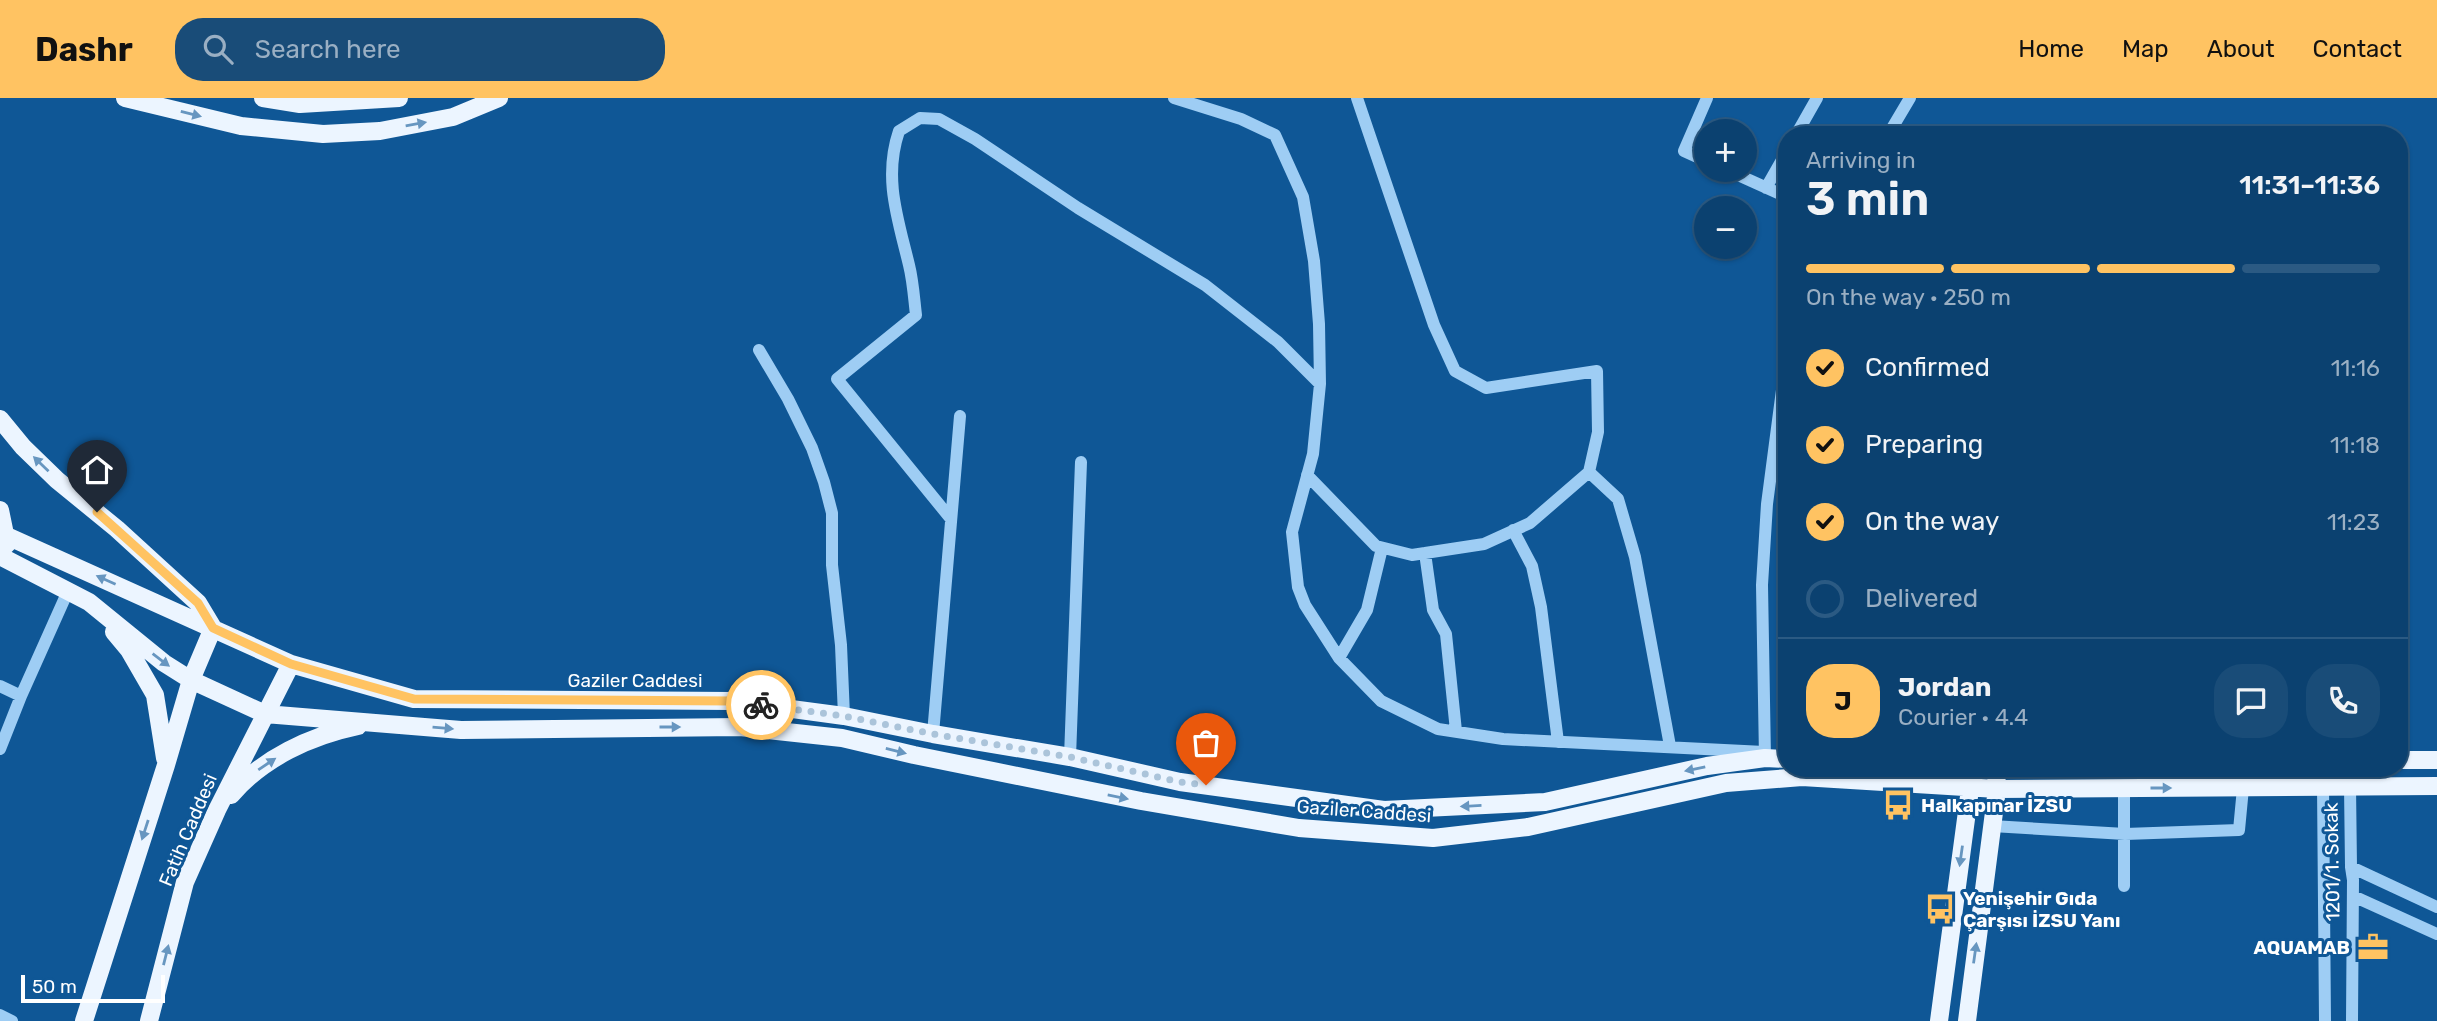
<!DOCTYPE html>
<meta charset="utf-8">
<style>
body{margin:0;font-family:Rubik,sans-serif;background:#194c78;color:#f1f3f6;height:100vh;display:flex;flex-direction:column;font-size:26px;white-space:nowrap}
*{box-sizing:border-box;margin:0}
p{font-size:23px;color:#9aafc3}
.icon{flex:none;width:38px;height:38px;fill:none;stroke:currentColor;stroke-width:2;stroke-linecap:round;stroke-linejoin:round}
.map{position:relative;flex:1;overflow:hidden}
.side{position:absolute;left:1778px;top:28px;width:630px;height:651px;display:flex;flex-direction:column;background:#0b4170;border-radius:28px;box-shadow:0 2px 5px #0004,0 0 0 2px #2b5a83}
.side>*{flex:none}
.tools{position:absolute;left:1694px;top:21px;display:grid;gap:14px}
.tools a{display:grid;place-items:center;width:63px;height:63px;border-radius:50%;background:#0b4170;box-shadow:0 2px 5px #0004,0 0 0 2px #2b5a83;font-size:35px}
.scale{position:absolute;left:21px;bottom:18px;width:144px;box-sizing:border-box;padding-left:7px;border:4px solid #fff;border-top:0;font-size:19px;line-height:24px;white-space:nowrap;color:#fff;-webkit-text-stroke:5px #0f5796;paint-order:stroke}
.pin{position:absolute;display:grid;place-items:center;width:60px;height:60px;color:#fff;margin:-72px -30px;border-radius:50% 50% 50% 0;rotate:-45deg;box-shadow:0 0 7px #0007}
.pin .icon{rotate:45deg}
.courier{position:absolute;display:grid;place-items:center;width:70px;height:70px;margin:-35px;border:5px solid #ffc362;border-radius:50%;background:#fff;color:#222;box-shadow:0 2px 9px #0007}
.summary em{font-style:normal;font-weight:600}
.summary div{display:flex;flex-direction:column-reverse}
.summary{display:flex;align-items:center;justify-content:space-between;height:119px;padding:0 28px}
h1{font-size:46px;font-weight:600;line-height:52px}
.bar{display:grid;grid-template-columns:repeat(4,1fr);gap:10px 7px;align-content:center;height:84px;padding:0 28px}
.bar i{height:9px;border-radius:5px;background:#2b5a83}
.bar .selected{background:#ffc362}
.bar p{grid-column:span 4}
.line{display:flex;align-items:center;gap:18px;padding:0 28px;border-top:2px solid #2b5a83}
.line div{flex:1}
.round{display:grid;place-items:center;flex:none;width:74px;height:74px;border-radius:28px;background:#194c78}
ol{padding:0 28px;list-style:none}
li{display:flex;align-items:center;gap:21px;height:77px}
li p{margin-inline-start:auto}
li .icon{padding:7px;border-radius:50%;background:#ffc362;color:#111;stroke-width:4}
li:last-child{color:#9aafc3}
li i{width:38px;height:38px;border:4px solid #2b5a83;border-radius:50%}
header{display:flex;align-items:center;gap:42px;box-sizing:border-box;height:98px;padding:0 35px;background:#ffc362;color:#111}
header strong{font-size:33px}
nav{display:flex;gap:38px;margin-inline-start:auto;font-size:24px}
.search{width:490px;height:63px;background:#194c78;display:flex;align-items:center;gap:18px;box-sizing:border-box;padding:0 24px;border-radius:28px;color:#9aafc3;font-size:26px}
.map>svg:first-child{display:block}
</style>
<header>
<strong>Dashr</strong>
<div class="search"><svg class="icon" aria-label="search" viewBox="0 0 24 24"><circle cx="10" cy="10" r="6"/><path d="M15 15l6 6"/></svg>Search here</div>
<nav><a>Home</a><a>Map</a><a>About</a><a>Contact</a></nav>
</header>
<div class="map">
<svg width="2437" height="923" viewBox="0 0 2437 923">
<rect width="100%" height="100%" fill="#0f5796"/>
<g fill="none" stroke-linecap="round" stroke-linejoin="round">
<!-- minor -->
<path stroke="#9ecdf4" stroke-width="12" d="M 1174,0 L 1241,21 L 1275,37 L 1303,99 L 1314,163 L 1319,226 L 1320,286 L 1313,356 L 1292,434 L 1298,489 L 1305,507 L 1339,560 L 1381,603 L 1438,631 L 1503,641 L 1764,654
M 1796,37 L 1817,0
M 1888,37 L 1910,0
M 1706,63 L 1684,53 L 1707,0
M 1727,72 L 1787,99
M 1766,90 L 1787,53
M 759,252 L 788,301 L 812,350 L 824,384 L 832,415 L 832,467 L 841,547 L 844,618
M 1589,374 L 1618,401 L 1635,459 L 1670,648
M 1307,377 L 1376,448 L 1412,457 L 1484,446 L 1530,425 L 1589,374 L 1598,334 L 1597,273 L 1486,290 L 1455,273 L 1434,227 L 1357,0
M 951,421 L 837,281 L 916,217 C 914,200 913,183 909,167 C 898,121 883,80 899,33 L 920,20 L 939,21 L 975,41 L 1078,110 L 1205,187 L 1278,244 L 1320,286
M 1513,432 L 1532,468 L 1541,509 L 1558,644
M 1425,455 L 1433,512 L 1446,536 L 1456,633
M 1339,560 L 1367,512 L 1382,450
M 0,588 L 21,598
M 933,636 L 960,318
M 0,651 L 21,598 L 68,493
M 1070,659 L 1081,364
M 1765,660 L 1762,487 L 1767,406 L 1787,254
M 2323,688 L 2325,923
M 2350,688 L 2351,769 L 2353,782 L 2352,923
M 1992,728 L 2125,736 L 2239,732 L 2243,690
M 2351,769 L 2437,809
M 2124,788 L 2124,690
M 2353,798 L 2437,836
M 0,917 L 12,923"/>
<!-- major -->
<path stroke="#ecf5ff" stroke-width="18" d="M 125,0 L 241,28 L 323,36 L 380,33 L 453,19 L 499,0
M 263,0 L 300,6 L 399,0
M 0,321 L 23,349 L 57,382 L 117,431 L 198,505 L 213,530
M 0,412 L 7,446
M 0,435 L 291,566 L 414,601 L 732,603 L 844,618 L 933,636 L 1070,659 L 1180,684 L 1384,712 L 1545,704 L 1707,668 L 1765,660 L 1787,661
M 0,458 L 89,504 L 164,565 L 191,582 L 265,616 L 461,632 L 740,629 L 842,640 L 914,657 L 1141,703 L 1299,730 L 1433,740 L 1528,729 L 1726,685 L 1802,679 L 1997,691 L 2437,688
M 114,534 L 129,552 L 155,597 L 165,660
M 2399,662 L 2437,662
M 231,697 C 263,660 310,638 358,628
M 84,923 L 166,667 L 191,582 L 213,530
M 149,923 L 185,784 L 217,712 L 291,566
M 1939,923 L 1970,691 L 1967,670
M 1967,923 L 1997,691 L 1996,670"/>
</g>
<!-- one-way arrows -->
<defs><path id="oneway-solid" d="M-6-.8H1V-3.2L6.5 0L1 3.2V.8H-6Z" transform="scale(1.75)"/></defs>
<g fill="#6796c0">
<use href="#oneway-solid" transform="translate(191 16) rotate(14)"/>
<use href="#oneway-solid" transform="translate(416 26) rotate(-10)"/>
<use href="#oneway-solid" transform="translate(41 366) rotate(-136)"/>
<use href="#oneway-solid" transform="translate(106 482) rotate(-156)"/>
<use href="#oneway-solid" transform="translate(161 562) rotate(37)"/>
<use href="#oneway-solid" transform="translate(670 629)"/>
<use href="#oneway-solid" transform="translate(443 630) rotate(5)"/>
<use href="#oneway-solid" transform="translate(896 653) rotate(14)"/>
<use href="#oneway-solid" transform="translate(267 666) rotate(-34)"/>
<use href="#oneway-solid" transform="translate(1695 671) rotate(168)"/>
<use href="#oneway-solid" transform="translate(2161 690)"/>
<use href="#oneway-solid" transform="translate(1118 699) rotate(11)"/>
<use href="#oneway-solid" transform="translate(1471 708) rotate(177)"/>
<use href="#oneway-solid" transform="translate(145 732) rotate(108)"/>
<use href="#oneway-solid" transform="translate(1961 758) rotate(98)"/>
<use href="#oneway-solid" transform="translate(1975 855) rotate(-82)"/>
<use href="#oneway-solid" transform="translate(166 857) rotate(-76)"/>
</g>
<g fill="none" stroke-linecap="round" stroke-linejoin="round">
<!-- done -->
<path stroke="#abc4da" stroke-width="7" stroke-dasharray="0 12.6" d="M 761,607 L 844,618 L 933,636 L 1070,659 L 1180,684 L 1206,687"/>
<!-- route -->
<path stroke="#ffc362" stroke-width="9" d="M 97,414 L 198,505 L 213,530 L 291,566 L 414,601 L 732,603 L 761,607"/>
</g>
<!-- icons -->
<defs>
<g id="bus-bare" transform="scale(2.415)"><path d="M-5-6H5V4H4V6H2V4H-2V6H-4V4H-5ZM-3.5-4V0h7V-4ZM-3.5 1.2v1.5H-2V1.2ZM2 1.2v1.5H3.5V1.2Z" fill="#ffc362" stroke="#0f5796" stroke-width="2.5" paint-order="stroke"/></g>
<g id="office-bare" transform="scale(2.415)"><path d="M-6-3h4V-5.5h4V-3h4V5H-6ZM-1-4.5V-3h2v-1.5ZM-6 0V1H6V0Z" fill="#ffc362" stroke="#0f5796" stroke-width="2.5" paint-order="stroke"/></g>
</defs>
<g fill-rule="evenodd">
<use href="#bus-bare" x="1898" y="707"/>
<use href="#bus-bare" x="1940" y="811"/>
<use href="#office-bare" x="2373" y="849"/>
</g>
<g text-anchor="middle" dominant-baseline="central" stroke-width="6" stroke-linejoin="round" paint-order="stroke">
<!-- street labels -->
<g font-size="19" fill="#fff" stroke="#0f5796">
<text x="635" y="582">Gaziler Caddesi</text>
<text transform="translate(1364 713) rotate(4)">Gaziler Caddesi</text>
<text transform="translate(188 732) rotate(-67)">Fatih Caddesi</text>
<text transform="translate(2332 764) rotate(-91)">1201/1. Sokak</text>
</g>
<!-- poi labels -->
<g font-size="19" font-weight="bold" fill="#fff" stroke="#0f5796" text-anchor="start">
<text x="1921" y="707">Halkapınar İZSU</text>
<text x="1963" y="800">Yenişehir Gıda<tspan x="1963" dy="22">Çarşısı İZSU Yanı</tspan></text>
<text x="2350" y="849" text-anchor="end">AQUAMAB</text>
</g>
</g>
</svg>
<div class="tools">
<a>+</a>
<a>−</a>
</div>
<div class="scale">50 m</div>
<div class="pin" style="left:1206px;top:687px;background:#ea580c"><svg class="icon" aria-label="bag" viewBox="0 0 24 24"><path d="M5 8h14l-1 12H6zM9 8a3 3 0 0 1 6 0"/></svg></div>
<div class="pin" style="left:97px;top:414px;background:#1f2937"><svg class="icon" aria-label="home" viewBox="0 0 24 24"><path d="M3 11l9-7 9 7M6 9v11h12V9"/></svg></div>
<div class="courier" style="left:761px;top:607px"><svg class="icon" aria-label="bike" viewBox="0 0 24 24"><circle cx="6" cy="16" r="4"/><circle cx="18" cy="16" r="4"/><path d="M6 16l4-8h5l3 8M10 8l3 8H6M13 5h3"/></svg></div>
<section class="side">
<div class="summary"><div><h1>3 min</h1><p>Arriving in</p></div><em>11:31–11:36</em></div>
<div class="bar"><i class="selected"></i><i class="selected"></i><i class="selected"></i><i></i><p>On the way · 250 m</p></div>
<ol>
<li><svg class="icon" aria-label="check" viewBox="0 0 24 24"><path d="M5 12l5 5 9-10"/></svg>Confirmed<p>11:16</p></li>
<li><svg class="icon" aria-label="check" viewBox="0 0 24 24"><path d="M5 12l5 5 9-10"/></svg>Preparing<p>11:18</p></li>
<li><svg class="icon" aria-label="check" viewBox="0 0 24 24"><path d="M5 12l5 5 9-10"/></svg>On the way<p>11:23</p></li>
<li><i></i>Delivered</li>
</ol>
<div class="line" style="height:126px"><b class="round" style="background:#ffc362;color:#111">J</b><div><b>Jordan</b><p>Courier · 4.4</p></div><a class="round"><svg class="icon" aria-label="chat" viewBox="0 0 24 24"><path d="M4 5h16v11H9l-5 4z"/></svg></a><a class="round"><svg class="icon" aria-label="phone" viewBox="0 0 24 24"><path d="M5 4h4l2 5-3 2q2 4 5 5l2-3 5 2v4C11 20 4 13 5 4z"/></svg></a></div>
</section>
</div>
